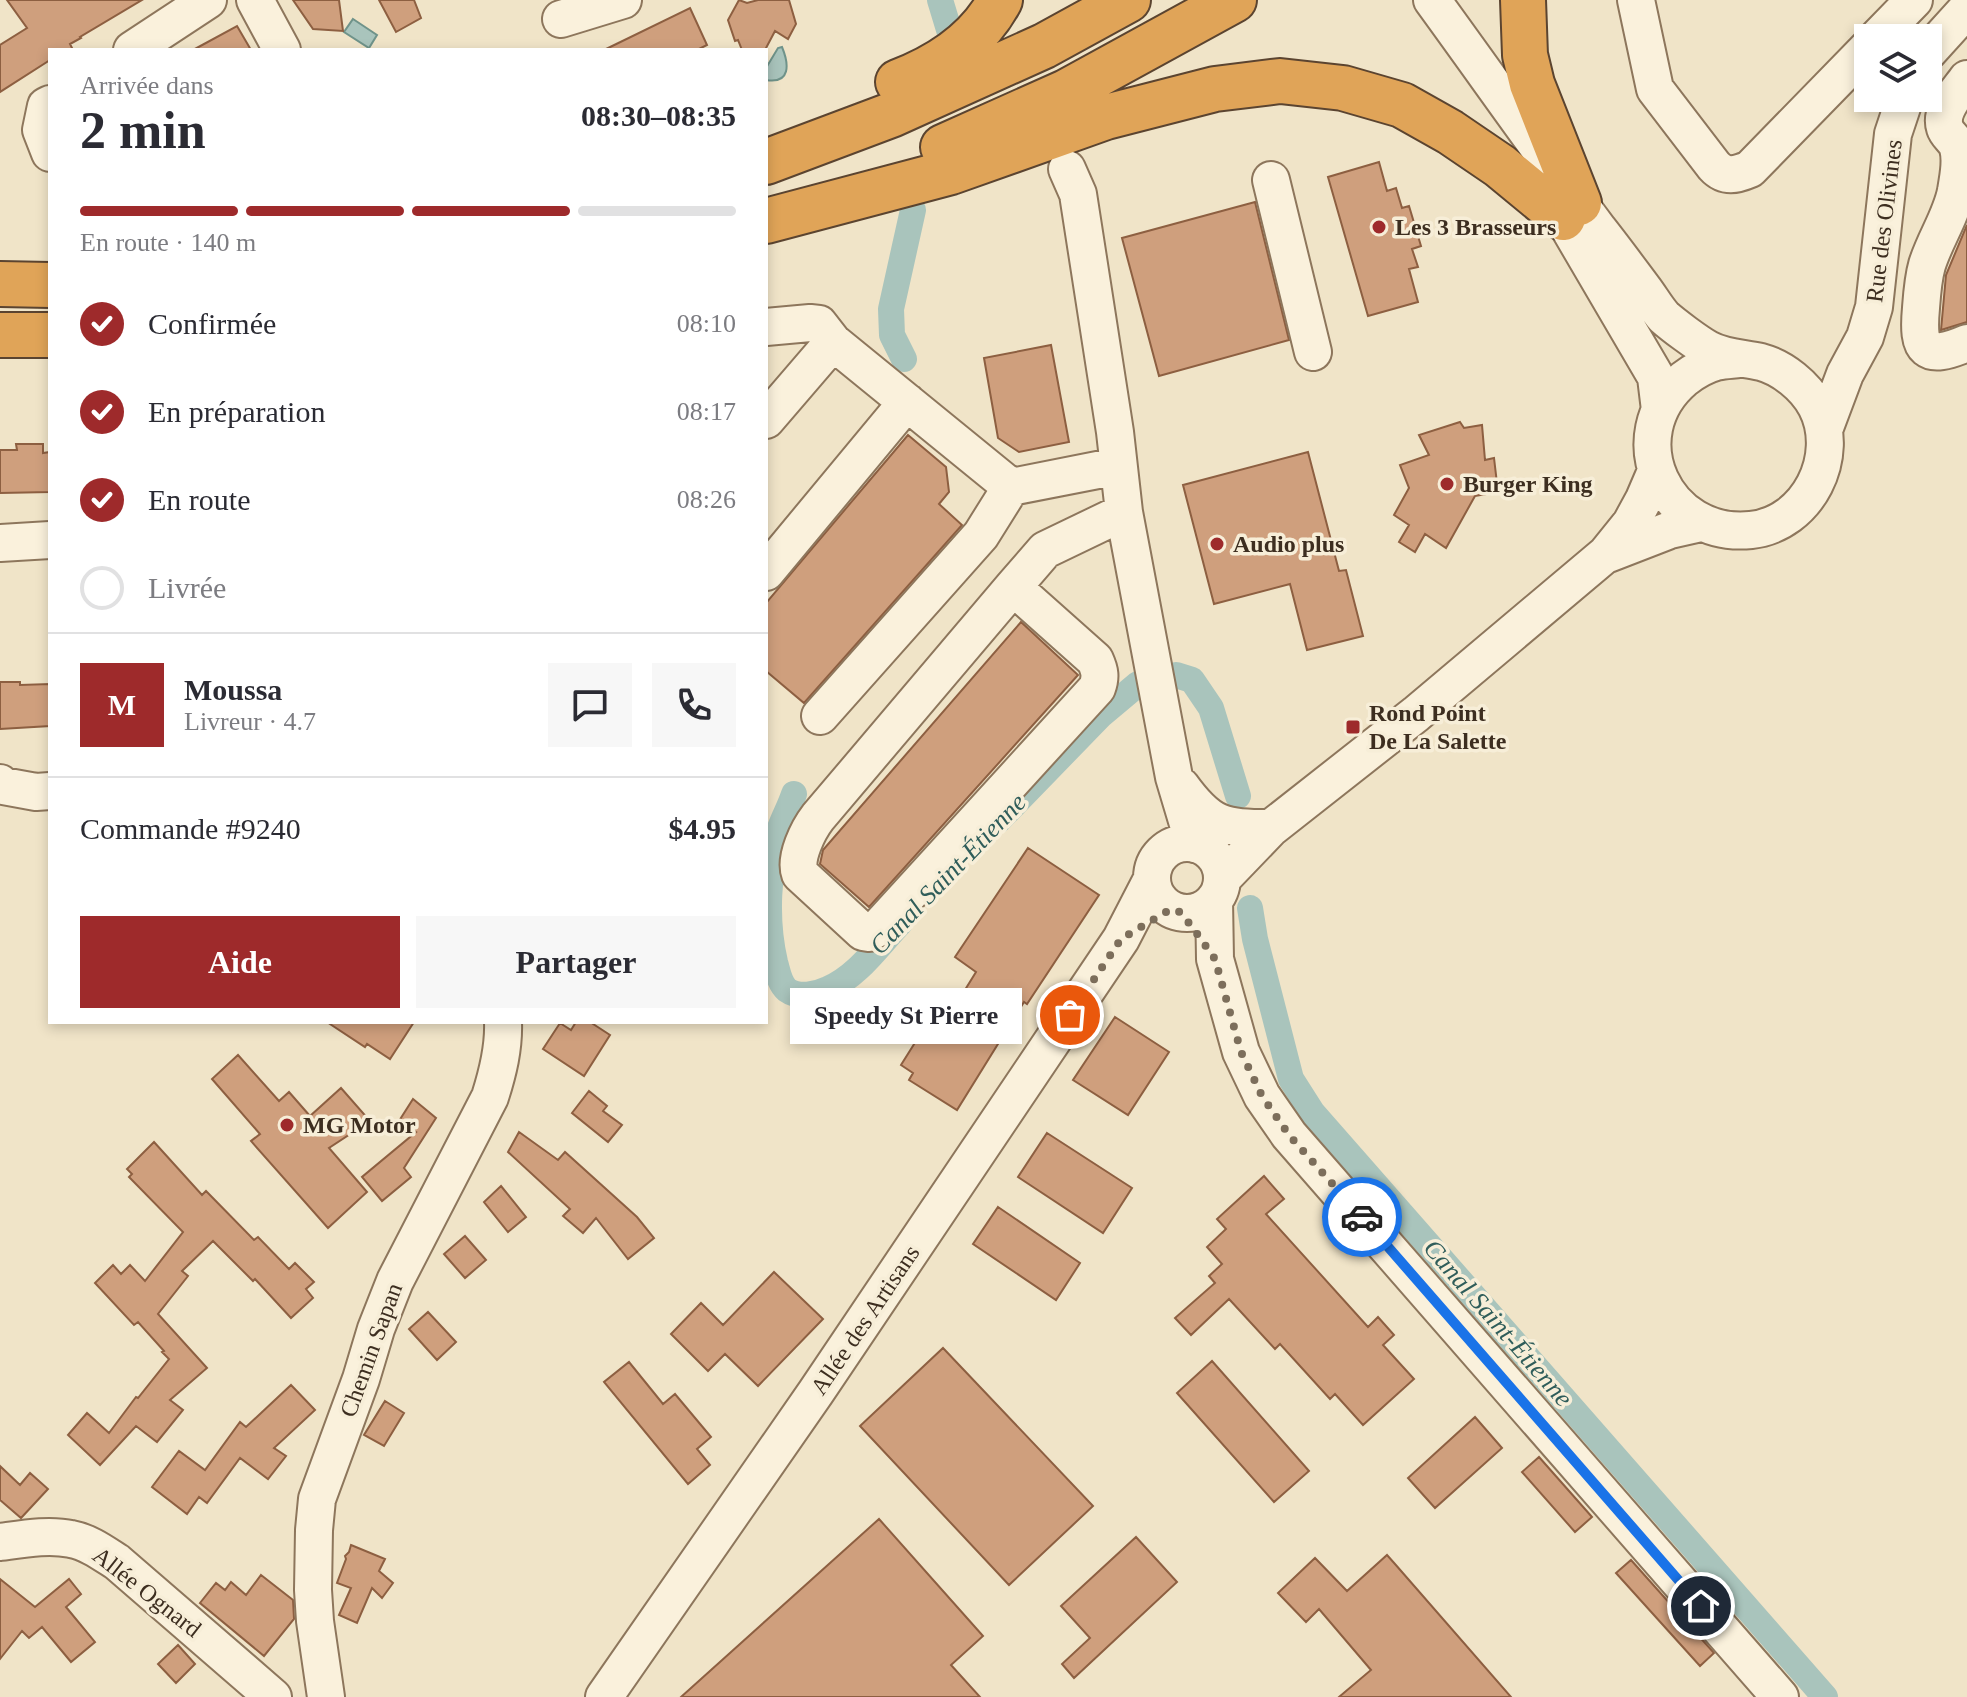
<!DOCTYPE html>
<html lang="fr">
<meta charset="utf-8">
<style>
body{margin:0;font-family:Georgia,serif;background:#f7f7f7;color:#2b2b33;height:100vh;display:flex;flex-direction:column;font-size:30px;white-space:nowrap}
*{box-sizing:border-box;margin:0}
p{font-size:26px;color:#7c7c81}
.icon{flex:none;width:44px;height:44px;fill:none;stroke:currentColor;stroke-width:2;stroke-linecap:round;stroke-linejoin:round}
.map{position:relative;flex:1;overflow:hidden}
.panel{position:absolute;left:48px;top:48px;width:720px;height:976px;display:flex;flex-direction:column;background:#fff;border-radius:0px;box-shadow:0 4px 12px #0003}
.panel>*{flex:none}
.tools{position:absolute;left:1854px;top:24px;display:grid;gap:16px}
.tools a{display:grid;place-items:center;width:88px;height:88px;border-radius:0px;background:#fff;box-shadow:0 4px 12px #0003;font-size:40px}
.pin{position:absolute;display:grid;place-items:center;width:68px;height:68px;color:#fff;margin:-34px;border:4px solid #fff;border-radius:50%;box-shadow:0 2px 8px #0007}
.courier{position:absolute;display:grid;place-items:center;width:80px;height:80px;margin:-40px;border:6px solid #1a73e8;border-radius:50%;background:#fff;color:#222;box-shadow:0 2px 10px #0007}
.bubble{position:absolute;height:56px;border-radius:0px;background:#fff;box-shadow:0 4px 12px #0003;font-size:26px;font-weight:600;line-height:56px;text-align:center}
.summary em{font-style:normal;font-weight:600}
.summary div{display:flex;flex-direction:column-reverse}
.summary{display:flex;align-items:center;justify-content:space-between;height:136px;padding:0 32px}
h1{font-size:52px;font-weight:600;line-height:60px}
.bar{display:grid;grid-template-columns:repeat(4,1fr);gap:12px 8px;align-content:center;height:96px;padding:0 32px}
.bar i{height:10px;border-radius:6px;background:#e1e1e2}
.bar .active{background:#9e2a2b}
.bar p{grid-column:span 4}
.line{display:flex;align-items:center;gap:20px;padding:0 32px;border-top:2px solid #e1e1e2}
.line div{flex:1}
.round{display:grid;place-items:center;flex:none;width:84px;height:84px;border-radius:0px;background:#f7f7f7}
ol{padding:0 32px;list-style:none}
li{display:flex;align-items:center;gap:24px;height:88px}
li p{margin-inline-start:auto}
li .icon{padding:8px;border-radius:50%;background:#9e2a2b;color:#fff;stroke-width:4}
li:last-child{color:#7c7c81}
li i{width:44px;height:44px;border:4px solid #e1e1e2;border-radius:50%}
.action{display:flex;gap:16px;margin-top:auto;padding:16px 32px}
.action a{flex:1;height:92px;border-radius:0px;background:#9e2a2b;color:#fff;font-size:32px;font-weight:600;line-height:92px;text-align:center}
.action a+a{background:#f7f7f7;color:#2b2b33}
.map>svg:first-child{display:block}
</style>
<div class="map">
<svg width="1967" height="1697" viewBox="0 0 1967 1697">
<rect width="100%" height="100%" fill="#f0e4c8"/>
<!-- water -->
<path fill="#a9c4bc" stroke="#6f938a" stroke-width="2" d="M 353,19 L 377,35 L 369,48 L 344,32 Z
M 782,47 C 789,64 791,84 766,80 L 766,68 L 778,48 Z"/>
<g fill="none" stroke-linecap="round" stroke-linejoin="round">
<!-- canal -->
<path stroke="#a9c4bc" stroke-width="26" d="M 940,0 L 950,33
M 904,359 L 892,335 L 891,309 L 913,210
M 1176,675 L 1192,680 L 1211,708 L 1238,796
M 794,794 C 790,806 784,817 780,828 C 768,871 765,919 775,962 C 778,972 779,983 787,990 C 798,998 816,995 828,989 C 858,976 878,946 900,923
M 999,820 L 1101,715 L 1138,684
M 1250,908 L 1255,939 L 1291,1079 L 1312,1112 L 1825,1697"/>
</g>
<!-- building -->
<path fill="#cf9f7d" stroke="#8d5f41" stroke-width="2" d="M 7,0 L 142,0 L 80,37 L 81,38 L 70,44 L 73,50 L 50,50 L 50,60 L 0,92 L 0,45 L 27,28 Z
M 293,0 L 339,0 L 343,31 L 313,29 Z
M 379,0 L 414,0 L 421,18 L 396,32 Z
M 739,0 L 747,3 L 758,0 L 789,0 L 796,24 L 788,39 L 775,31 L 765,50 L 742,50 L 738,40 L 735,41 L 728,20 Z
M 690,8 L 707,45 L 697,50 L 604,50 Z
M 237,26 L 251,50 L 193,50 Z
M 1379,162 L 1387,191 L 1396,188 L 1402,208 L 1409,206 L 1421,246 L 1412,249 L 1418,267 L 1409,269 L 1418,302 L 1368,316 L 1328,177 Z
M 1255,202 L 1289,340 L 1159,376 L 1122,238 Z
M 1967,225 L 1967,322 L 1941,330 L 1946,275 Z
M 1051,345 L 1069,442 L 1019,452 L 998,438 L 984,358 Z
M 1460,422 L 1464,428 L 1482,425 L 1485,460 L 1494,458 L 1498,492 L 1475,496 L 1446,548 L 1425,534 L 1415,552 L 1399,542 L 1409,525 L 1394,515 L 1409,488 L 1400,465 L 1429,455 L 1419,435 Z
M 908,435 L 946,467 L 949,492 L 939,504 L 962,525 L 804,703 L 766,671 L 766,603 Z
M 16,444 L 43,444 L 43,453 L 50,452 L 50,492 L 0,493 L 0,450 L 17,450 Z
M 1308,452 L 1339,571 L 1346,570 L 1363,636 L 1307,650 L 1290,584 L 1214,604 L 1183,485 Z
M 1021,622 L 1078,675 L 869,907 L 820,864 L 823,850 Z
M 0,682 L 20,682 L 20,685 L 50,684 L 50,726 L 0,729 Z
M 1028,848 L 1099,895 L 1027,1004 L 1024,1002 L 957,1110 L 909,1080 L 913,1073 L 901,1065 L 943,998 L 955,1006 L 976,972 L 955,957 Z
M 1115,1017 L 1169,1052 L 1128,1115 L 1073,1080 Z
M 327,1022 L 414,1022 L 390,1059 L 367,1044 L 365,1047 Z
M 576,1022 L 590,1022 L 610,1035 L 584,1076 L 543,1049 L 560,1023 L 571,1030 Z
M 238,1055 L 279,1101 L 289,1092 L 310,1116 L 341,1088 L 370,1121 L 329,1148 L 367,1192 L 328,1228 L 251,1141 L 260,1134 L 212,1079 Z
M 589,1091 L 607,1106 L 603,1111 L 622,1125 L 608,1142 L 572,1113 Z
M 413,1099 L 436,1118 L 404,1168 L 411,1177 L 382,1201 L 362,1177 L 416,1132 L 399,1121 Z
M 519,1132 L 558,1160 L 565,1152 L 637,1217 L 654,1238 L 628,1259 L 596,1218 L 583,1233 L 563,1216 L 570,1209 L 508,1152 Z
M 1047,1133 L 1132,1188 L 1103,1233 L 1018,1177 Z
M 154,1142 L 202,1195 L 206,1191 L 254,1240 L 258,1237 L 289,1269 L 295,1263 L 314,1282 L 306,1289 L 313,1298 L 291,1318 L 255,1279 L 253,1281 L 213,1241 L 182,1271 L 188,1276 L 158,1314 L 207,1368 L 170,1400 L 183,1410 L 157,1442 L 136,1426 L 100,1465 L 68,1435 L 87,1413 L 109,1433 L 136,1397 L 138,1398 L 169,1359 L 162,1352 L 164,1351 L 138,1322 L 134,1325 L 95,1283 L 113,1265 L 121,1274 L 130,1265 L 145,1281 L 183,1232 L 129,1177 L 132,1174 L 127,1169 Z
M 1264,1176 L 1284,1199 L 1266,1214 L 1368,1327 L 1378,1317 L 1394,1335 L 1383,1345 L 1414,1379 L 1363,1425 L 1335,1394 L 1330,1399 L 1280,1344 L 1275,1349 L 1229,1299 L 1191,1335 L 1175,1318 L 1215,1283 L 1209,1276 L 1222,1264 L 1207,1247 L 1226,1229 L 1217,1219 Z
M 501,1186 L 526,1217 L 508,1232 L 484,1202 Z
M 998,1207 L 1080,1263 L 1056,1300 L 973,1244 Z
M 465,1236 L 486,1260 L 465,1278 L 444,1254 Z
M 774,1272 L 823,1319 L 758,1386 L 725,1354 L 708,1371 L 671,1334 L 701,1303 L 723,1325 Z
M 428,1312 L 456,1342 L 437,1360 L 409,1329 Z
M 943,1348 L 1093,1506 L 1009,1585 L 860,1426 Z
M 1212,1361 L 1309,1471 L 1274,1502 L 1177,1393 Z
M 629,1362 L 663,1404 L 675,1394 L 711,1437 L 697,1449 L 710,1465 L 688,1484 L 604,1382 Z
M 291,1385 L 315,1410 L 274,1448 L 286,1456 L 268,1479 L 240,1458 L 207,1503 L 199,1497 L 187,1514 L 152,1487 L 179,1451 L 205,1470 L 240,1422 L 246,1427 Z
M 385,1401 L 404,1413 L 384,1446 L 364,1435 Z
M 1475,1417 L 1502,1448 L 1435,1508 L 1408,1478 Z
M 1539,1457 L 1592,1517 L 1575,1532 L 1522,1472 Z
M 0,1466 L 20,1485 L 30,1473 L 48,1489 L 21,1518 L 0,1500 Z
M 879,1519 L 983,1636 L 951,1665 L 980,1697 L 681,1697 Z
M 1136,1537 L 1177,1582 L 1074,1678 L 1062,1664 L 1090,1638 L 1061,1606 Z
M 351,1545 L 385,1559 L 379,1571 L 393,1583 L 382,1598 L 372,1588 L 357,1623 L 339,1615 L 351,1588 L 337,1583 L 346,1559 L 345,1556 L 349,1552 Z
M 1387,1555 L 1395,1564 L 1511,1697 L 1339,1697 L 1371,1670 L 1319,1609 L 1306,1622 L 1278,1593 L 1315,1558 L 1347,1591 Z
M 1631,1560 L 1714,1653 L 1700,1666 L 1616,1573 Z
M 261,1575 L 293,1600 L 294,1619 L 264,1656 L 200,1603 L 216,1583 L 225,1590 L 231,1582 L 246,1595 Z
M 0,1579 L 35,1607 L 69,1579 L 81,1594 L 66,1607 L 95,1642 L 71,1662 L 42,1627 L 29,1638 L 22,1631 L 0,1659 Z
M 178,1645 L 195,1664 L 176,1683 L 158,1664 Z"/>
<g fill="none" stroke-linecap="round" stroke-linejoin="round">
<!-- minor casing -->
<g stroke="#8d765c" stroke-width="40">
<path id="minor" d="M 255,0 L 282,50
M 1432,0 C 1488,77 1542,154 1599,230 C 1614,249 1628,268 1643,288 C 1650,297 1656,308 1664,317 C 1673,325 1697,343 1708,349 C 1724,358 1744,358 1761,362 C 1783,368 1805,386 1816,406 C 1842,456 1808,524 1751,530 C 1665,539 1617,436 1684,379 C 1693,372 1705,365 1716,362 C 1723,360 1732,360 1740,359
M 1636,0 L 1655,89 L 1714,166 C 1725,178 1736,175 1750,169 L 1868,48
M 561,19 L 623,0
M 1877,38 L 1914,0
M 132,50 L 208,0
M 1928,52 L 1967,9
M 1967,79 C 1958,92 1939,110 1945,128 C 1947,135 1956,140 1958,148 C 1962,162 1958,177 1956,191 C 1951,217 1935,239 1927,265 C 1923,279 1922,294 1921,308 C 1917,351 1925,361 1967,343
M 50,104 L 46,106 L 41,130 L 50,153
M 1067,169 L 1078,194 L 1115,432 L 1124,512 L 1174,777 L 1194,844
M 1271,180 L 1313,352
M 1553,204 L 1563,218 L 1656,377 L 1660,410
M 766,327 L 810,323 L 819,324 L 833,342 L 1011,487
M 766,420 L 833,342
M 1824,430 L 1845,374 L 1865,337 L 1874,307 L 1893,134 L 1905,98
M 0,543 L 50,540
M 1608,554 L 1670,530 L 1701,523
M 766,572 L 907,402
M 1013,587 L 1095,660 C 1100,671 1101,677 1097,688 L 878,928 L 869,933 L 863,932 L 800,874 C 794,858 808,830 818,817 L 1013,587 L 1045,550 L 1124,512
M 820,716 L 981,535 L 1011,487 L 1118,466
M 0,783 L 3,786 L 36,792 L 50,791
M 1181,786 C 1210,826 1223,828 1271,828
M1152 878a35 35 0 1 1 70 0a35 35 0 1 1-70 0Z
M 1222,879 L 1271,828 L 1416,714 L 1606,554 L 1631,523 L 1644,499 L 1656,471
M 1214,900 L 1215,959 L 1241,1052 L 1262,1096 L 1289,1135 L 1780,1697
M 0,1542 C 22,1539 49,1534 71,1539 C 88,1542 103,1553 117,1562 L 273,1697
M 326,1697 L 315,1621 L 313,1590 L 314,1530 L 317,1499 L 361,1379 L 376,1329 L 395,1281 L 490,1097 C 498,1072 504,1048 503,1022
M 604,1697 L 816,1392 L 1121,939 L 1152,879"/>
</g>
<!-- highway casing -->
<g stroke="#5b4430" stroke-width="48">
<path id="highway" d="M 1523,0 L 1525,55 L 1532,84 L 1579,203
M 898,82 C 940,66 979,40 1000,0
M 943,147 L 1066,92 L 1234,0
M 766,162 L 891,115 L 1044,46 L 1128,0
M 766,221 L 951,172 L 1106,117 L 1215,89 L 1280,81 L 1343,88 L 1402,105 L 1450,132 L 1500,166 L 1563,218
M 0,284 L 50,285
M 0,335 L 50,335"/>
</g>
<!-- minor -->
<use href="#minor" stroke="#faf1dc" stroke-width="36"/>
<!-- highway -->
<use href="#highway" stroke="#e0a458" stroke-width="44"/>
</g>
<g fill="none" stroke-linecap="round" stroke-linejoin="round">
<!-- done -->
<path stroke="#7c6e5b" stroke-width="8" stroke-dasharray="0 14.4" d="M 1070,1015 L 1121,939 L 1171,909 L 1180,912 L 1193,928 L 1215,959 L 1241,1052 L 1262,1096 L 1289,1135 L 1362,1217"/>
<!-- route -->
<path stroke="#1a73e8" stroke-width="10" d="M 1362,1217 L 1701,1606"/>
</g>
<!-- markers -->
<g fill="#9e2a2b" stroke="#f7eed8" stroke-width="3">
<circle cx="1379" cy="227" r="8"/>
<circle cx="1447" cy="484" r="8"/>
<circle cx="1217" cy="544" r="8"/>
<rect x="1345" y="719" width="16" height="16" rx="4"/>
<circle cx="287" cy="1125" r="8"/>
</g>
<g text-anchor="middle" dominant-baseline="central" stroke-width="7" stroke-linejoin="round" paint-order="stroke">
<!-- street labels -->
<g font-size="24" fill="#3d2e20" stroke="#f7eed8">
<text transform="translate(1884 221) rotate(-83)">Rue des Olivines</text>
<text transform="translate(865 1320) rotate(-56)">Allée des Artisans</text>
<text transform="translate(371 1350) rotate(-70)">Chemin Sapan</text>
<text transform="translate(147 1592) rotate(38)">Allée Ognard</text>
</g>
<!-- poi labels -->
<g font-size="24" font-weight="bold" fill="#3d2e20" stroke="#f7eed8" text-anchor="start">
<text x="1395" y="227">Les 3 Brasseurs</text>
<text x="1463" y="484">Burger King</text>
<text x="1233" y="544">Audio plus</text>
<text x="1369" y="713">Rond Point<tspan x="1369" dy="28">De La Salette</tspan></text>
<text x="303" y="1125">MG Motor</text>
</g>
<!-- water labels -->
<g font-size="26" font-style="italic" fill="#2f5d5a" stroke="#f7eed8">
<text transform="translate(948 874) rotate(-46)">Canal Saint-Étienne</text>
<text transform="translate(1498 1323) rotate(49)">Canal Saint-Étienne</text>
</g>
</g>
</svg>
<div class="tools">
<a><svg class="icon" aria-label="layers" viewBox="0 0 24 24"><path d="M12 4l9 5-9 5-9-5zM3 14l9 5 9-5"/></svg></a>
</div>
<div class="pin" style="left:1070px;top:1015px;background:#ea580c"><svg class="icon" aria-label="bag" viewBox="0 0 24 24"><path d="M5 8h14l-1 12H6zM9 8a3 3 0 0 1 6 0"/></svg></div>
<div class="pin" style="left:1701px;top:1606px;background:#1f2937"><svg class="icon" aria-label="home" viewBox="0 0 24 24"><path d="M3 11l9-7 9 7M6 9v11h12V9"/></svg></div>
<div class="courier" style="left:1362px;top:1217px"><svg class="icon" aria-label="car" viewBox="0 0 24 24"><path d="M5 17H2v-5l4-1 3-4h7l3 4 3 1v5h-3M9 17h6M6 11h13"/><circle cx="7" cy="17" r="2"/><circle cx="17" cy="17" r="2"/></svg></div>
<div class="bubble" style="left:790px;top:988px;width:232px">Speedy St Pierre</div>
<section class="panel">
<div class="summary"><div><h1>2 min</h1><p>Arrivée dans</p></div><em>08:30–08:35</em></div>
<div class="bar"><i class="active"></i><i class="active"></i><i class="active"></i><i></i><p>En route · 140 m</p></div>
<ol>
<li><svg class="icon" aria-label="check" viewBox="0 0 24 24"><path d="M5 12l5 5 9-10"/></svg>Confirmée<p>08:10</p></li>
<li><svg class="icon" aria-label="check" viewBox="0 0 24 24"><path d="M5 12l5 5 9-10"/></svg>En préparation<p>08:17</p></li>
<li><svg class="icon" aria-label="check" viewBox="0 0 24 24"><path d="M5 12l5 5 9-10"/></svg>En route<p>08:26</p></li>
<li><i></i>Livrée</li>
</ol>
<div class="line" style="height:144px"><b class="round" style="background:#9e2a2b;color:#fff">M</b><div><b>Moussa</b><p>Livreur · 4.7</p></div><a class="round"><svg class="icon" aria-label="chat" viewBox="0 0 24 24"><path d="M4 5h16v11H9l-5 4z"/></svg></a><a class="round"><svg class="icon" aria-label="phone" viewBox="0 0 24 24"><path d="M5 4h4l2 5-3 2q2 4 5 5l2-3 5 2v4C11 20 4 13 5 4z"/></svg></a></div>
<div class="line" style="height:104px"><div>Commande #9240</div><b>$4.95</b></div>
<div class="action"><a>Aide</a><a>Partager</a></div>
</section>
</div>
